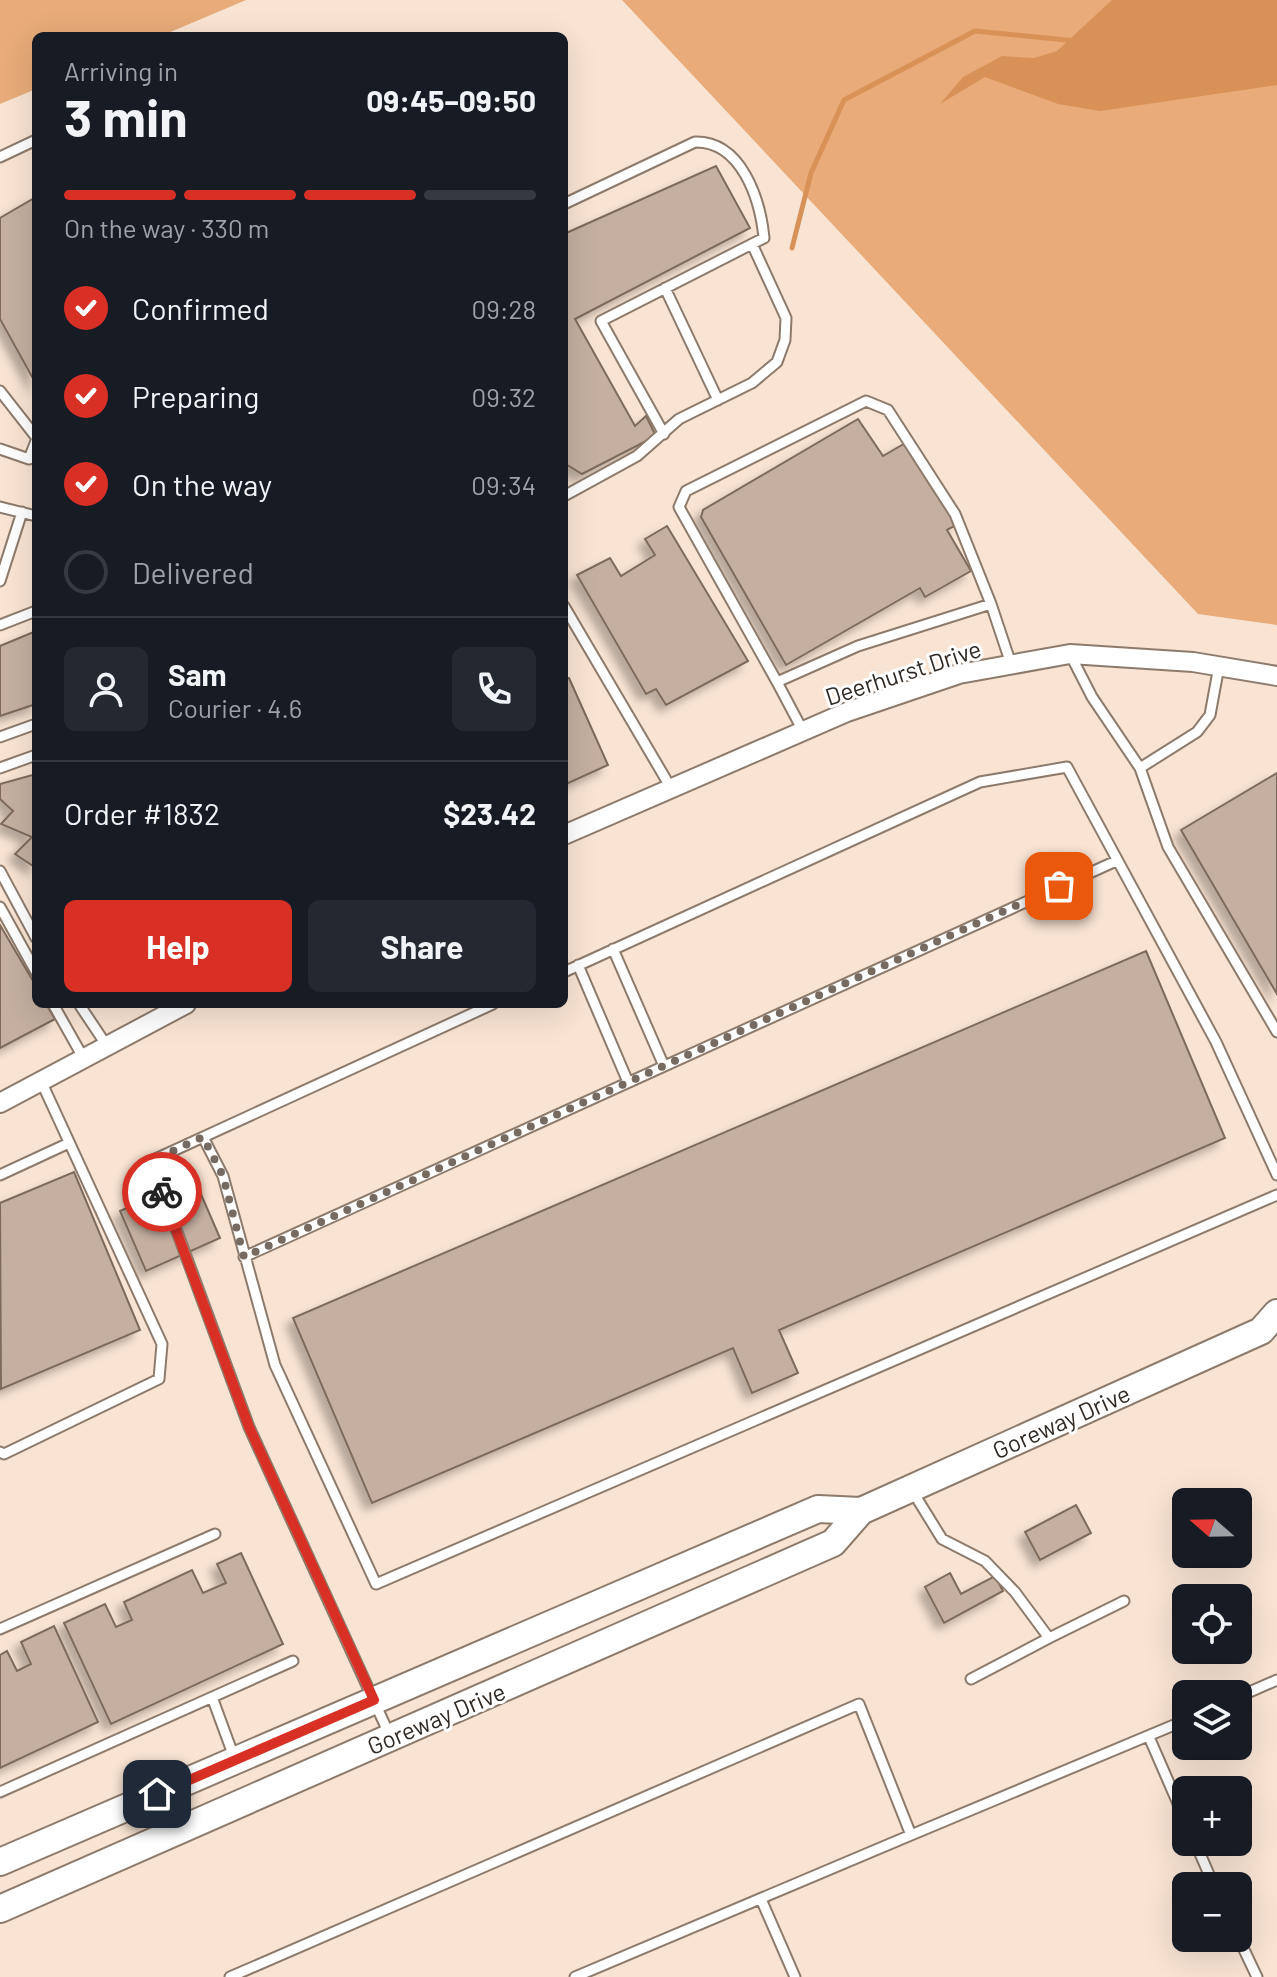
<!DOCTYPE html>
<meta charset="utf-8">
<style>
body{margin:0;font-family:Barlow,sans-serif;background:#242831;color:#f1f3f6;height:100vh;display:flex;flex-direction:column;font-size:30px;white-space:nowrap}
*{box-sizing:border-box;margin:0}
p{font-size:26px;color:#9ea1a6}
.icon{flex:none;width:44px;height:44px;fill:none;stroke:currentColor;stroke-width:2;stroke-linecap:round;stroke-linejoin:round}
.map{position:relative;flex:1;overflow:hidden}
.details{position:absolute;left:32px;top:32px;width:536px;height:976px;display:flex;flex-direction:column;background:#171b24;border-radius:12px;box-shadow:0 8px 32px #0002}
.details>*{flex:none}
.needle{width:52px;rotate:290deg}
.tools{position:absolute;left:1172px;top:1488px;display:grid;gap:16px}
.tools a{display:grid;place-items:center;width:80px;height:80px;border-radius:12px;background:#171b24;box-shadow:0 8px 32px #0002;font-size:40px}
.pin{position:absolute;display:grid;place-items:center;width:68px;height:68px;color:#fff;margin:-34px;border-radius:16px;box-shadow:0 4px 12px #0006}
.courier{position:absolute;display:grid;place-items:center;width:80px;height:80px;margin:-40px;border:6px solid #d93025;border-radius:50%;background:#fff;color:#222;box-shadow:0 2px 10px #0007}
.head em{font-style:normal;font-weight:700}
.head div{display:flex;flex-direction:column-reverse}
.head{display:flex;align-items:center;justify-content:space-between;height:136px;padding:0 32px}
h1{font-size:52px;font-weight:700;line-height:60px}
.bar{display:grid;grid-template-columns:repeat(4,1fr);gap:12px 8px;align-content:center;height:96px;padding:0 32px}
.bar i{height:10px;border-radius:6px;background:#363941}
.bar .selected{background:#d93025}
.bar p{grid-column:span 4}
.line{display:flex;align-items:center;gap:20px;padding:0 32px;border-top:2px solid #363941}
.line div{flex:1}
.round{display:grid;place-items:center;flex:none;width:84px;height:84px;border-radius:12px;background:#242831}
ol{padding:0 32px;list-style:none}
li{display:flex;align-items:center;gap:24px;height:88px}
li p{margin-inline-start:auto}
li .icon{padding:8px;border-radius:50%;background:#d93025;color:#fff;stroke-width:4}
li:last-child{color:#9ea1a6}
li i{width:44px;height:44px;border:4px solid #363941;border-radius:50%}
.primary-button{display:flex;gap:16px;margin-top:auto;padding:16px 32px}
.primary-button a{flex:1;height:92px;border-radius:12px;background:#d93025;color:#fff;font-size:32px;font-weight:700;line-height:92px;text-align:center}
.primary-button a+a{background:#242831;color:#f1f3f6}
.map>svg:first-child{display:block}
</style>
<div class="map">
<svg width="1277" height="1977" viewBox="0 0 1277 1977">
<defs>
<filter id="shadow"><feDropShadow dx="-7" dy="7" stdDeviation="4" flood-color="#0004"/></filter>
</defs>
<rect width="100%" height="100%" fill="#f9e4d3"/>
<!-- green -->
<path fill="#e8ab79" d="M 0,0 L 246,0 L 161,36 L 36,36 L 36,89 L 0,104 Z
M 622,0 L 1277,0 L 1277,625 L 1198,614 Z"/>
<!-- water -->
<path fill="#d89258" d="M 1112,0 L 1277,0 L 1277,85 L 1100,111 L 1058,104 L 985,77 L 940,104 L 963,77 L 1002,56 L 1034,58 L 1057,51 Z"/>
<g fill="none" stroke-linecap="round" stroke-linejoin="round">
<!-- stream -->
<path stroke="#d89258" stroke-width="5" d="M 792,248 L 811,173 L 844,100 L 975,31 L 1076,41"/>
</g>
<!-- building -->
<path fill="#c4afa0" stroke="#7d6b5c" stroke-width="2" filter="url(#shadow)" d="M 716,166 L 750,228 L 575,319 L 635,426 L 646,416 L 656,436 L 582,474 L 564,463 L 564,234 Z
M 36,197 L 36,384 L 0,319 L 0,218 Z
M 858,419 L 883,456 L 907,442 L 956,525 L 947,530 L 971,571 L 925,597 L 920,588 L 786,665 L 701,517 L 703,510 Z
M 667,526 L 748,661 L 666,705 L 656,689 L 646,694 L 577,575 L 610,558 L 621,576 L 655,555 L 645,539 Z
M 36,631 L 36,704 L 0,716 L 0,646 Z
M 569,678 L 608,765 L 564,785 L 564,680 Z
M 1277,773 L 1277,994 L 1181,830 Z
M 36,774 L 36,868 L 15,854 L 32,837 L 1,824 L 13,811 L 0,799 L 0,784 Z
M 0,925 L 36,986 L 36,1004 L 46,1004 L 55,1019 L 0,1048 Z
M 1146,951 L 1225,1138 L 779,1330 L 798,1373 L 752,1393 L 733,1348 L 372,1503 L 293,1318 Z
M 74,1172 L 140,1330 L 1,1389 L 0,1203 Z
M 194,1178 L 220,1238 L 146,1271 L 120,1211 Z
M 1076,1505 L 1091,1533 L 1040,1560 L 1025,1532 Z
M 241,1553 L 283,1644 L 111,1724 L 64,1623 L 105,1604 L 116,1627 L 132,1620 L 124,1602 L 192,1570 L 203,1593 L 226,1583 L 217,1564 Z
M 950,1573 L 961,1594 L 995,1576 L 1003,1591 L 944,1623 L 925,1587 Z
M 54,1626 L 98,1722 L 0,1768 L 0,1655 L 7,1651 L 17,1671 L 31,1664 L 21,1642 Z"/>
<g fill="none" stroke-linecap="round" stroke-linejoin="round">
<!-- lane casing -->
<g stroke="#8d7a6b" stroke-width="13">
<path id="lane" d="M 0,157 L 36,140
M 564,204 L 695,142 C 741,141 760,198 764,238 L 752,244 L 786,318 L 785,340 L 777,362 L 752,383 L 679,419 L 637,456 L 564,496
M 665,288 L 718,400
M 0,391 L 36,437
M 664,434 L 601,321 L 752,244
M 0,449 L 29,459 L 36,441
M 0,507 L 36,516
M 0,581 L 22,512
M 991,604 L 1011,664
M 564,606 L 671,788
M 0,625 L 36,611
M 1070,654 L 1092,697 L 1140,768 L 1168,847 L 1277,1032
M 777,682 L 679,507 L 686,491 L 866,401 L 888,410 L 955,514 L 991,604 L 858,646 L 777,682 L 803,731
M 0,737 L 36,724
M 0,768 L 36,755
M 1140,768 L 1197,732 L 1210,715 L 1219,666
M 0,871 L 36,938
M 0,907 L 36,972
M 613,949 L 664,1066
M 578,965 L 628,1082
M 564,972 L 980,782 L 1067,767 L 1216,1042 L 1277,1175
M 53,1004 L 84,1059
M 79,1004 L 107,1046
M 203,1137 L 223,1176 L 275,1365 L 376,1584 L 1277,1195
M 0,1175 L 69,1143
M 244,1257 L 1116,861
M 0,1452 L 4,1454 L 159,1379 L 162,1344 L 41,1081
M 913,1492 L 942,1539 L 985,1561 L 1015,1592 L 1049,1638 L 971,1679
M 0,1629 L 215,1534
M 1049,1638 L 1124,1601
M 212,1697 L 234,1757
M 1238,1697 L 1277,1680
M 390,1736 L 249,1427 L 151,1161 L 493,1004
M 1149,1737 L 1186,1822
M 0,1792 L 293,1661
M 911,1835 L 1186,1720
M 1195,1842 L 1214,1886
M 761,1899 L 795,1977
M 1238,1937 L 1257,1977
M 230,1977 L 859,1704 L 911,1835 L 575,1977"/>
</g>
<!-- street casing -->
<g stroke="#8d7a6b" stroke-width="22">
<path id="street" d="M 564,835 L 847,712 L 959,674 L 1070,654 L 1193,662 L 1277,676
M 0,1103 L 186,1004"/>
</g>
<!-- secondary casing -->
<g stroke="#8d7a6b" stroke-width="30">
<path id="secondary" d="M 0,1862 L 818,1509 L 861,1511
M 0,1909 L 833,1543 L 861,1511 L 1261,1331 L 1277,1313"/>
</g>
<!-- lane -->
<use href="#lane" stroke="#fff" stroke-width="9"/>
<!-- street -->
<use href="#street" stroke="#fff" stroke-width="18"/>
<!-- secondary -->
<use href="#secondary" stroke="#fff" stroke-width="26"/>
</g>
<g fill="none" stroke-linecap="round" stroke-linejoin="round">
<!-- done -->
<path stroke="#776a61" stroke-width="8" stroke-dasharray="0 14.4" d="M 162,1192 L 151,1161 L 203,1137 L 223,1176 L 244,1257 L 1059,886"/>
<!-- route -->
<path stroke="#d93025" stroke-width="10" d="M 157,1794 L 374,1700 L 249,1427 L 162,1192"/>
</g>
<g text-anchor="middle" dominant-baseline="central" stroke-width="6" stroke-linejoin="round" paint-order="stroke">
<!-- street labels -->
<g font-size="24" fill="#312923" stroke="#fff">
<text transform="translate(903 672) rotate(-18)">Deerhurst Drive</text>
<text transform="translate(1061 1421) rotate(-24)">Goreway Drive</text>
<text transform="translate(436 1718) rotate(-23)">Goreway Drive</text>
</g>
</g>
</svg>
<div class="tools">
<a><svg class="needle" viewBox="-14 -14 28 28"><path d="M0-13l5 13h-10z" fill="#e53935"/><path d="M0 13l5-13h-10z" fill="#9ea1a6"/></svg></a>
<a><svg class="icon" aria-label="locate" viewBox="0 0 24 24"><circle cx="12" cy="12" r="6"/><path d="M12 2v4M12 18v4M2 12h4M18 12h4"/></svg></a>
<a><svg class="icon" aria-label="layers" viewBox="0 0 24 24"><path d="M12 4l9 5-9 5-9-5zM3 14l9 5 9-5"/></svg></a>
<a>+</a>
<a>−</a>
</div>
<div class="pin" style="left:1059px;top:886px;background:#ea580c"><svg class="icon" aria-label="bag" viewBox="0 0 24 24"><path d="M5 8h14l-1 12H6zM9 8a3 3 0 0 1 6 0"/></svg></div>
<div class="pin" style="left:157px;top:1794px;background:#1f2937"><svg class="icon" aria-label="home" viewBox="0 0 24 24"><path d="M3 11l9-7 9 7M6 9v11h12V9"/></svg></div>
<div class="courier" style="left:162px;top:1192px"><svg class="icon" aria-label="bike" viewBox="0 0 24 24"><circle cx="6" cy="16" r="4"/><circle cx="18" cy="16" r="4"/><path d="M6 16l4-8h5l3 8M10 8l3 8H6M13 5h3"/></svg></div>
<section class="details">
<div class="head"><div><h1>3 min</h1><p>Arriving in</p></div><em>09:45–09:50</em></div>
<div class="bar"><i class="selected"></i><i class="selected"></i><i class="selected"></i><i></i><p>On the way · 330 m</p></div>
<ol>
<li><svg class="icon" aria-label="check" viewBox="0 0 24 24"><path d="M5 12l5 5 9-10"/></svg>Confirmed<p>09:28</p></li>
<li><svg class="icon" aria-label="check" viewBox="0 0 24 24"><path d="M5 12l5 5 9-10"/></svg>Preparing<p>09:32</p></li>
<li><svg class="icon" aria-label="check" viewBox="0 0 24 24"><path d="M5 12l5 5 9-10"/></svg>On the way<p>09:34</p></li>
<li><i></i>Delivered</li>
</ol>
<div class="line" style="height:144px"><a class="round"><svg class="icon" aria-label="person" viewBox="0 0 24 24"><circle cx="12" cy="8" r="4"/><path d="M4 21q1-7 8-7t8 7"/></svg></a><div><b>Sam</b><p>Courier · 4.6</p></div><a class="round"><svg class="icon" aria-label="phone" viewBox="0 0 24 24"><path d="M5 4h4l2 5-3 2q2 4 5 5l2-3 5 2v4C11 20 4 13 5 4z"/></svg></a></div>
<div class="line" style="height:104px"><div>Order #1832</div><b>$23.42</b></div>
<div class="primary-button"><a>Help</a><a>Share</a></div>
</section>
</div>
